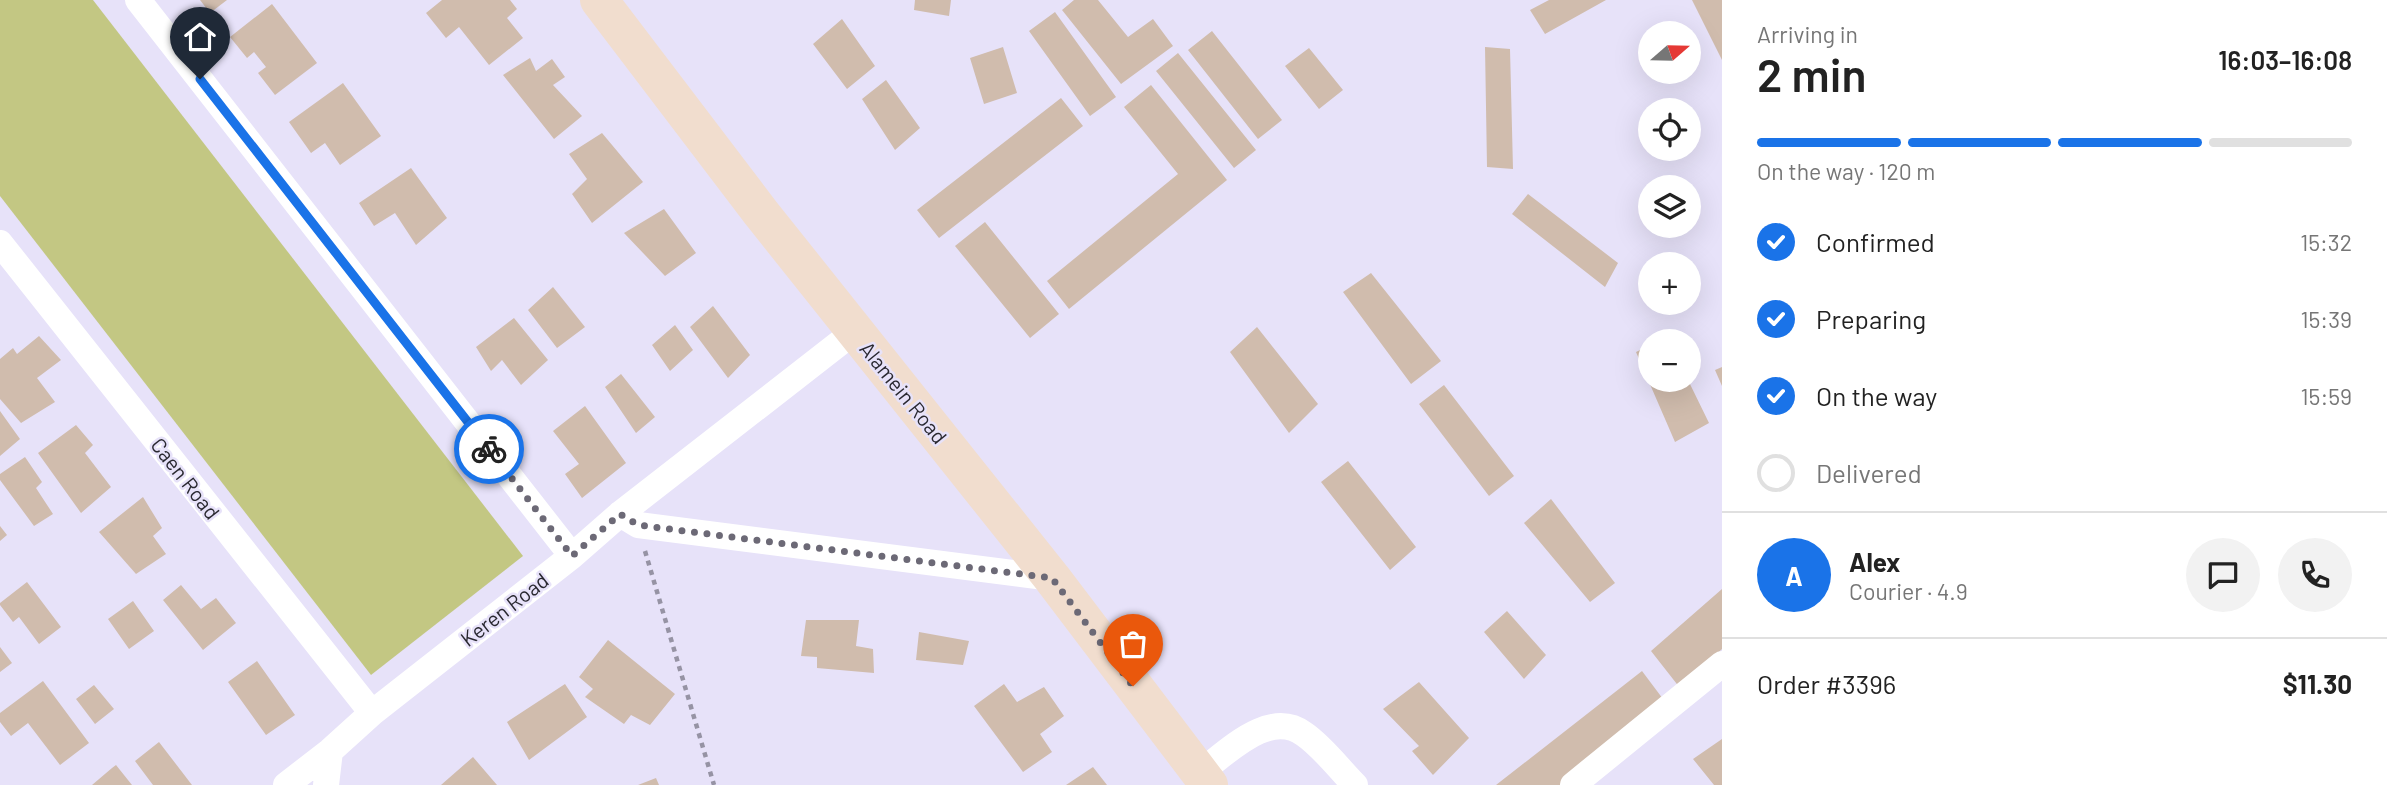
<!DOCTYPE html>
<meta charset="utf-8">
<style>
body{margin:0;font-family:Barlow,sans-serif;background:#f2f2f2;color:#222;height:100vh;display:flex;flex-direction:column;font-size:26px;white-space:nowrap}
*{box-sizing:border-box;margin:0}
p{font-size:23px;color:#767676}
.icon{flex:none;width:38px;height:38px;fill:none;stroke:currentColor;stroke-width:2;stroke-linecap:round;stroke-linejoin:round}
.map{position:relative;flex:1;overflow:hidden}
.side{display:flex;flex-direction:column;background:#fff;width:665px}
.side>*{flex:none}
.needle{width:46px;rotate:70deg}
.fabs{position:absolute;left:1638px;top:21px;display:grid;gap:14px}
.fabs a{display:grid;place-items:center;width:63px;height:63px;border-radius:50%;background:#fff;box-shadow:0 7px 28px #0002;font-size:35px}
.pin{position:absolute;display:grid;place-items:center;width:60px;height:60px;color:#fff;margin:-72px -30px;border-radius:50% 50% 50% 0;rotate:-45deg;box-shadow:0 0 7px #0007}
.pin .icon{rotate:45deg}
.courier{position:absolute;display:grid;place-items:center;width:70px;height:70px;margin:-35px;border:5px solid #1a73e8;border-radius:50%;background:#fff;color:#222;box-shadow:0 2px 9px #0007}
.headline em{font-style:normal;font-weight:600}
.headline div{display:flex;flex-direction:column-reverse}
.headline{display:flex;align-items:center;justify-content:space-between;height:119px;padding:0 35px}
h1{font-size:46px;font-weight:600;line-height:52px}
.bar{display:grid;grid-template-columns:repeat(4,1fr);gap:10px 7px;align-content:center;height:84px;padding:0 35px}
.bar i{height:9px;border-radius:5px;background:#e0e0e0}
.bar .selected{background:#1a73e8}
.bar p{grid-column:span 4}
.line{display:flex;align-items:center;gap:18px;padding:0 35px;border-top:2px solid #e0e0e0}
.line div{flex:1}
.round{display:grid;place-items:center;flex:none;width:74px;height:74px;border-radius:37px;background:#f2f2f2}
ol{padding:0 35px;list-style:none}
li{display:flex;align-items:center;gap:21px;height:77px}
li p{margin-inline-start:auto}
li .icon{padding:7px;border-radius:50%;background:#1a73e8;color:#fff;stroke-width:4}
li:last-child{color:#767676}
li i{width:38px;height:38px;border:4px solid #e0e0e0;border-radius:50%}
main{display:flex;flex:1;min-height:0}
.map>svg:first-child{display:block}
</style>
<main>
<div class="map">
<svg width="1722" height="785" viewBox="0 0 1722 785">
<rect width="100%" height="100%" fill="#e7e2f9"/>
<!-- green -->
<path fill="#c3c783" d="M 0,0 L 93,0 L 523,556 L 371,675 L 0,196 Z"/>
<!-- building -->
<path fill="#d0bcad" d="M 200,0 L 227,0 L 210,13 Z
M 442,0 L 510,0 L 517,9 L 507,18 L 523,38 L 489,65 L 459,27 L 446,38 L 426,13 Z
M 915,0 L 951,0 L 949,16 L 914,10 Z
M 1074,0 L 1098,0 L 1128,37 L 1153,19 L 1173,46 L 1121,84 L 1062,10 Z
M 1549,0 L 1606,0 L 1545,34 L 1530,10 Z
M 1692,0 L 1722,0 L 1722,60 Z
M 272,4 L 317,63 L 275,95 L 258,73 L 266,67 L 254,52 L 247,58 L 230,37 Z
M 1055,12 L 1116,97 L 1090,116 L 1029,31 Z
M 842,19 L 875,66 L 847,89 L 813,44 Z
M 1212,31 L 1282,120 L 1258,139 L 1188,50 Z
M 1003,47 L 1017,93 L 984,104 L 970,58 Z
M 1485,47 L 1510,49 L 1513,169 L 1487,167 Z
M 1309,48 L 1343,90 L 1319,109 L 1285,66 Z
M 1178,53 L 1256,150 L 1234,168 L 1156,71 Z
M 530,58 L 536,71 L 552,59 L 565,77 L 553,85 L 582,116 L 554,139 L 503,75 Z
M 886,80 L 920,128 L 895,150 L 862,99 Z
M 343,83 L 381,136 L 340,165 L 325,143 L 311,153 L 289,122 Z
M 1151,85 L 1227,180 L 1069,309 L 1047,281 L 1178,174 L 1124,107 Z
M 1061,98 L 1083,126 L 939,238 L 917,210 Z
M 602,133 L 643,182 L 592,223 L 572,194 L 587,179 L 569,154 Z
M 411,168 L 447,218 L 416,245 L 395,213 L 374,226 L 359,203 Z
M 1528,194 L 1618,263 L 1605,287 L 1512,214 Z
M 664,209 L 696,253 L 665,276 L 624,233 Z
M 985,222 L 1059,314 L 1030,338 L 955,246 Z
M 1371,273 L 1441,361 L 1411,384 L 1343,292 Z
M 553,287 L 585,327 L 557,348 L 528,310 Z
M 713,306 L 750,355 L 728,378 L 690,327 Z
M 514,318 L 548,360 L 521,385 L 502,360 L 491,371 L 476,347 Z
M 675,325 L 693,350 L 670,371 L 652,345 Z
M 1257,327 L 1318,404 L 1289,433 L 1230,352 Z
M 39,336 L 61,360 L 37,378 L 55,402 L 21,423 L 0,399 L 0,359 L 13,348 L 17,354 Z
M 1650,345 L 1650,380 L 1688,380 L 1709,423 L 1675,442 L 1636,352 Z
M 1722,367 L 1722,386 L 1715,370 Z
M 621,374 L 655,417 L 636,433 L 605,387 Z
M 1444,385 L 1514,476 L 1489,496 L 1419,404 Z
M 585,406 L 626,463 L 582,498 L 565,474 L 579,464 L 553,431 Z
M 0,411 L 20,439 L 0,456 Z
M 76,425 L 93,445 L 85,453 L 111,487 L 81,513 L 38,453 Z
M 25,457 L 42,482 L 36,488 L 53,514 L 34,526 L 0,480 L 0,474 Z
M 1348,461 L 1416,547 L 1390,570 L 1321,482 Z
M 143,497 L 162,528 L 153,536 L 166,554 L 136,574 L 99,532 Z
M 1551,499 L 1615,583 L 1590,602 L 1524,523 Z
M 0,526 L 7,535 L 0,541 Z
M 27,582 L 61,627 L 39,644 L 19,617 L 13,622 L 0,605 L 0,603 Z
M 181,585 L 201,609 L 216,598 L 236,623 L 203,650 L 163,600 Z
M 1722,589 L 1722,649 L 1680,688 L 1651,651 Z
M 133,601 L 154,631 L 129,649 L 108,619 Z
M 1507,611 L 1546,655 L 1524,679 L 1484,632 Z
M 806,620 L 859,620 L 856,646 L 873,649 L 874,673 L 817,668 L 817,657 L 801,656 Z
M 919,632 L 969,641 L 963,665 L 916,660 Z
M 608,640 L 675,694 L 650,725 L 631,715 L 624,724 L 585,697 L 593,689 L 579,677 Z
M 0,647 L 12,663 L 0,672 Z
M 257,661 L 295,715 L 266,735 L 228,682 Z
M 1642,671 L 1666,703 L 1561,785 L 1496,785 Z
M 43,681 L 89,743 L 60,765 L 28,723 L 11,736 L 0,722 L 0,713 Z
M 1419,682 L 1469,738 L 1433,775 L 1412,751 L 1419,746 L 1383,709 Z
M 565,684 L 587,717 L 529,760 L 507,722 Z
M 1004,684 L 1017,702 L 1044,687 L 1064,716 L 1040,734 L 1052,752 L 1023,772 L 974,706 Z
M 94,685 L 114,709 L 95,724 L 76,699 Z
M 1722,739 L 1722,785 L 1714,785 L 1693,759 Z
M 159,742 L 192,785 L 153,785 L 135,761 Z
M 473,757 L 497,785 L 441,785 Z
M 116,765 L 132,785 L 92,785 L 112,768 Z
M 1093,767 L 1107,785 L 1066,785 Z
M 656,778 L 659,785 L 638,785 Z"/>
<g fill="none" stroke-linecap="round" stroke-linejoin="round">
<!-- path -->
<path stroke="#9693a4" stroke-width="4.5" stroke-dasharray="5 5" stroke-linecap="butt" d="M 645,551 L 714,785"/>
<!-- street -->
<path stroke="#fff" stroke-width="26" d="M 138,0 L 572,556
M 0,243 L 372,713
M 620,514 L 638,525 L 1052,578
M 1199,773 C 1227,753 1269,708 1304,734 C 1323,747 1339,769 1355,785
M 286,785 L 330,751 L 372,713 L 572,556 L 620,514 L 855,331
M 326,785 L 330,751
M 1573,785 L 1722,664"/>
<!-- secondary -->
<path stroke="#f1ddce" stroke-width="38" d="M 599,0 L 761,213 L 1052,578 L 1209,785"/>
</g>
<g fill="none" stroke-linecap="round" stroke-linejoin="round">
<!-- done -->
<path stroke="#6c6976" stroke-width="7" stroke-dasharray="0 12.6" d="M 489,449 L 572,556 L 620,514 L 638,525 L 1052,578 L 1133,686"/>
<!-- route -->
<path stroke="#1a73e8" stroke-width="9" d="M 200,79 L 489,449"/>
</g>
<g text-anchor="middle" dominant-baseline="central" stroke-width="5" stroke-linejoin="round" paint-order="stroke">
<!-- street labels -->
<g font-size="21" fill="#292830" stroke="#e7e2f9">
<text transform="translate(904 392) rotate(51)">Alamein Road</text>
<text transform="translate(186 478) rotate(52)">Caen Road</text>
<text transform="translate(504 609) rotate(-38)">Keren Road</text>
</g>
</g>
</svg>
<div class="fabs">
<a><svg class="needle" viewBox="-14 -14 28 28"><path d="M0-13l5 13h-10z" fill="#e53935"/><path d="M0 13l5-13h-10z" fill="#767676"/></svg></a>
<a><svg class="icon" aria-label="locate" viewBox="0 0 24 24"><circle cx="12" cy="12" r="6"/><path d="M12 2v4M12 18v4M2 12h4M18 12h4"/></svg></a>
<a><svg class="icon" aria-label="layers" viewBox="0 0 24 24"><path d="M12 4l9 5-9 5-9-5zM3 14l9 5 9-5"/></svg></a>
<a>+</a>
<a>−</a>
</div>
<div class="pin" style="left:1133px;top:686px;background:#ea580c"><svg class="icon" aria-label="bag" viewBox="0 0 24 24"><path d="M5 8h14l-1 12H6zM9 8a3 3 0 0 1 6 0"/></svg></div>
<div class="pin" style="left:200px;top:79px;background:#1f2937"><svg class="icon" aria-label="home" viewBox="0 0 24 24"><path d="M3 11l9-7 9 7M6 9v11h12V9"/></svg></div>
<div class="courier" style="left:489px;top:449px"><svg class="icon" aria-label="bike" viewBox="0 0 24 24"><circle cx="6" cy="16" r="4"/><circle cx="18" cy="16" r="4"/><path d="M6 16l4-8h5l3 8M10 8l3 8H6M13 5h3"/></svg></div>
</div>
<section class="side">
<div class="headline"><div><h1>2 min</h1><p>Arriving in</p></div><em>16:03–16:08</em></div>
<div class="bar"><i class="selected"></i><i class="selected"></i><i class="selected"></i><i></i><p>On the way · 120 m</p></div>
<ol>
<li><svg class="icon" aria-label="check" viewBox="0 0 24 24"><path d="M5 12l5 5 9-10"/></svg>Confirmed<p>15:32</p></li>
<li><svg class="icon" aria-label="check" viewBox="0 0 24 24"><path d="M5 12l5 5 9-10"/></svg>Preparing<p>15:39</p></li>
<li><svg class="icon" aria-label="check" viewBox="0 0 24 24"><path d="M5 12l5 5 9-10"/></svg>On the way<p>15:59</p></li>
<li><i></i>Delivered</li>
</ol>
<div class="line" style="height:126px"><b class="round" style="background:#1a73e8;color:#fff">A</b><div><b>Alex</b><p>Courier · 4.9</p></div><a class="round"><svg class="icon" aria-label="chat" viewBox="0 0 24 24"><path d="M4 5h16v11H9l-5 4z"/></svg></a><a class="round"><svg class="icon" aria-label="phone" viewBox="0 0 24 24"><path d="M5 4h4l2 5-3 2q2 4 5 5l2-3 5 2v4C11 20 4 13 5 4z"/></svg></a></div>
<div class="line" style="height:91px"><div>Order #3396</div><b>$11.30</b></div>
</section>
</main>
